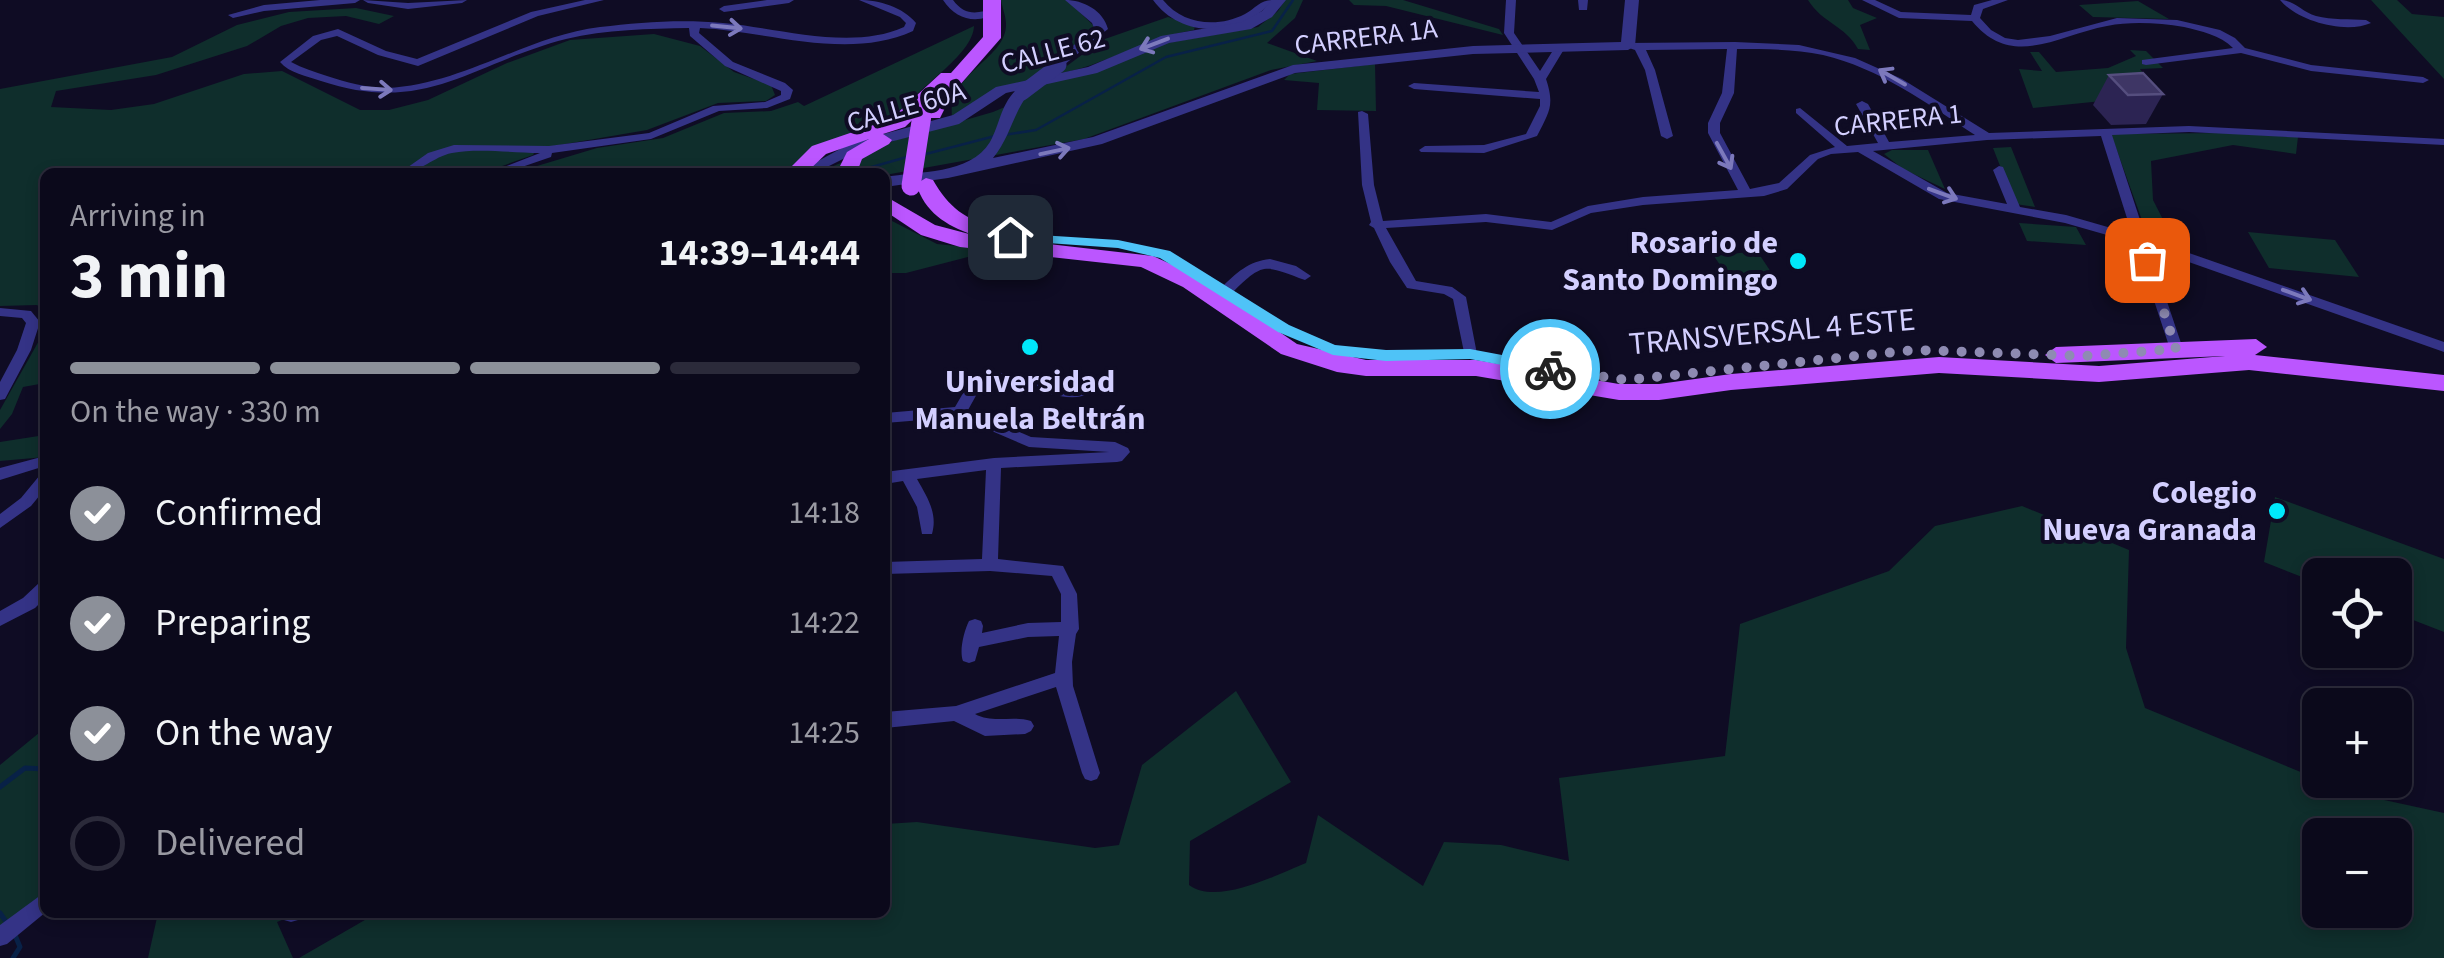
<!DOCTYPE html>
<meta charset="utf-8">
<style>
body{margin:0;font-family:"Source Sans 3",sans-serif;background:#141224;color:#f1f3f6;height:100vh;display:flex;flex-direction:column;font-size:38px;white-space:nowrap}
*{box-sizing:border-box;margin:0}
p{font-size:32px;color:#9a9aa3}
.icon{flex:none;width:55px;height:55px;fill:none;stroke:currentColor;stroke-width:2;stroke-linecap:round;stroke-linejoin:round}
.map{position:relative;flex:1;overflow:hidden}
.sheet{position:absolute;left:40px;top:168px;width:850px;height:750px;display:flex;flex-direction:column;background:#0b091b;border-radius:15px;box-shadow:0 5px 15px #0003,0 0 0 2px #2b2a3a}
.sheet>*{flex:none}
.controls{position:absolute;left:2302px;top:558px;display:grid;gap:20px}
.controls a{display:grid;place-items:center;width:110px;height:110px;border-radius:15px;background:#0b091b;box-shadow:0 5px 15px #0003,0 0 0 2px #2b2a3a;font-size:50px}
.pin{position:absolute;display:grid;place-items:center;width:85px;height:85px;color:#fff;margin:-42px;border-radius:20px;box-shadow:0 5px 15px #0006}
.courier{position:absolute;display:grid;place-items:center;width:100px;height:100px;margin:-50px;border:8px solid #4fc3f7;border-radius:50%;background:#fff;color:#222;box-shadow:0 2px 12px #0007}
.summary em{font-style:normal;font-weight:700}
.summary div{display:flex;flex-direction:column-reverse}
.summary{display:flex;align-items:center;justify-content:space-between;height:170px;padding:0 30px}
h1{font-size:65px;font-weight:700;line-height:75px}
.bar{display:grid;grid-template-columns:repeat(4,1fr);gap:15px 10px;align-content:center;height:120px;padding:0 30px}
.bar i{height:12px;border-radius:8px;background:#2b2a3a}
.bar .active{background:#8c9099}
.bar p{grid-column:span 4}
ol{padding:0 30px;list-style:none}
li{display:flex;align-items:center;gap:30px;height:110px}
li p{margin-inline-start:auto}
li .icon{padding:10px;border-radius:50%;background:#8c9099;color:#fff;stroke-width:4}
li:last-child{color:#9a9aa3}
li i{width:55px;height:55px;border:5px solid #2b2a3a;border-radius:50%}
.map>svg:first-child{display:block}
</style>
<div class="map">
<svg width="2444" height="958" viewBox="0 0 2444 958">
<rect width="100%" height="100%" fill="#0f0c24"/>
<!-- green -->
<path fill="#0f2e2c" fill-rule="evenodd" d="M 1001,0 L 1067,0 L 1095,27 L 1092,33 L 1036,79 L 952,117 C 947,73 1007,59 1006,24 C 1006,16 1002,7 1001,0 Z
M 1285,0 L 1303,0 L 1295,18 L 1267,43 L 1317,61 L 1271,70 L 1084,139 L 885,175 L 819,172 L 896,140 L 993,112 L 1024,99 L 1045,83 L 1098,71 L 1167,43 L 1258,27 L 1278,11 Z
M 1349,0 L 1403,0 L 1499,29 L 1503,35 L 1386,6 L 1354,5 Z
M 1808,0 L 1848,0 L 1853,8 L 1877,18 L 1860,25 L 1870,50 L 1858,49 C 1846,26 1822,23 1808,0 Z
M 2371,0 L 2397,0 L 2412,14 L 2444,17 L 2444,79 Z
M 2138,1 L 2169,19 L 2093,17 L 2079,5 Z
M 356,8 L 394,16 L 379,24 L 346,16 L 308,18 L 281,26 L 247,46 L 156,75 L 56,91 L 51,107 L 111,110 L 154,104 L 244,74 L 282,71 L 360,110 L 389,110 L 428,100 L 507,63 L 570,40 L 654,34 L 700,46 L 734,72 L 771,85 L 775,95 L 766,101 L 718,103 L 647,130 L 536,149 L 533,155 L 485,172 L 45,172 L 45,311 L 37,305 L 0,306 L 0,89 L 172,57 L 237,25 L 289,12 Z
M 1168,17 L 1195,26 L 1194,30 C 1145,38 1105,66 1056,74 L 1102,40 Z
M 974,26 C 973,56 915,88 898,116 L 794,167 L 789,172 L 517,172 L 597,148 L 663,138 L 724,113 L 771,111 L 798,102 L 804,106 Z
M 2130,50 L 2146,51 L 2163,68 L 2140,69 L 2153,87 L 2122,99 L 2033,108 L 2019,69 L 2042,71 L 2030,52 L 2039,52 L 2056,72 L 2108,68 L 2136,56 Z
M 1375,64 L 1376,111 L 1317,110 L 1319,83 L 1284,80 L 1290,74 Z
M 2225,133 L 2298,137 L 2296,154 L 2233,145 L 2151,161 L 2153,200 L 2175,243 L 2147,234 L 2111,134 Z
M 2011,147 L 2035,207 L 2015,204 L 1993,148 Z
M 1892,150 L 1928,150 L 1945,189 L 1903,169 L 1884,154 Z
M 885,221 L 892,221 L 937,244 L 995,250 L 906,273 L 885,273 Z
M 2019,223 L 2076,227 L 2086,245 L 2027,241 Z
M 2248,232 L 2335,240 L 2359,277 L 2269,268 Z
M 1757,251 L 1771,272 L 1728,277 L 1714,256 Z
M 45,330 L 45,383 L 23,387 L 12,414 L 0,429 L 0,410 Z
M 45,435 L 45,457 L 0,461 L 0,442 Z
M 2275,497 L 2444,559 L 2444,632 L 2395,613 L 2395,575 L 2320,575 L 2320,584 L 2264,562 Z
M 2022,506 L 2129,550 L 2126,648 L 2145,708 L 2352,793 L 2444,813 L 2444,958 L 299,958 L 377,913 L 885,912 L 885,824 L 917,822 L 1095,848 L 1119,845 L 1142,765 L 1236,691 L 1291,782 L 1190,841 L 1189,885 C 1217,906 1276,875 1306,863 L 1318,815 L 1423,886 L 1444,842 L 1501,845 L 1569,861 L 1559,778 L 1725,756 L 1740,624 L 1889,571 L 1935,526 ZM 2320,835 L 2395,835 L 2395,910 L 2320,910 Z
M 45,728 L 45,804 L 40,811 L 45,817 L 45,899 L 0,941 L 0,765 Z
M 158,913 L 299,913 L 277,922 L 293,958 L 148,958 Z"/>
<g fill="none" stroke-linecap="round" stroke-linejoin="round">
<!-- stream-far1 -->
<path stroke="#082147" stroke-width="2.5" d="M 1004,135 L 1036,130 L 1166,57 L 1272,31 L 1293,0
M 922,155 L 995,136
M 854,172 L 907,157"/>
<!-- stream -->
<path stroke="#082147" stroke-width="5" d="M 0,787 L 25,768 L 45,769
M 0,913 L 7,923
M 13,958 L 20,947 L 15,935"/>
<!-- minor -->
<path fill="#343386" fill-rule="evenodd" d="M 320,0 L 360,0 L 355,3 L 264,11 L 233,18 L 228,15 L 264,5 Z
M 363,0 L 408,3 L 467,0 L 462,3 L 408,9 L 368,3 Z
M 585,0 L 604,0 L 538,16 L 418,66 L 378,55 L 337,36 L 321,40 L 291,62 C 302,68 315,72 327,76 C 346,82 366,88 387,88 C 462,85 526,36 600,27 C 640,22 683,19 723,23 C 779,28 851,51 904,27 L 906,23 L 900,17 L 859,0 C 879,0 903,7 916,23 L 913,31 C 847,61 768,31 700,28 L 699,33 L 733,62 L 785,83 L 793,90 L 790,99 L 767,108 L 719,111 L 651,139 L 552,153 L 551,157 L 507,172 L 491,172 L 540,153 C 512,153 479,148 452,153 C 432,157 421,173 401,172 L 428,153 L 454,145 L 549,146 L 649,133 L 713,106 L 765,102 L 781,95 L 781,91 L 725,66 L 690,36 L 689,28 C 649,29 606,29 566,39 C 472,63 426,116 321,81 C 307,76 289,73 280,62 L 313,36 L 338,29 L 386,51 L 417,59 L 531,12 Z
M 767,0 L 794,0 L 789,3 L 724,12 L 719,9 L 724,6 Z
M 943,0 L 953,0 C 965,16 977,14 994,8 L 999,11 C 979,25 957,21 943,0 Z
M 1153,0 L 1163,0 C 1183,25 1218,28 1245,14 C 1256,8 1260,0 1273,0 C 1242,37 1182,40 1153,0 Z
M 1506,0 L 1516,0 L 1514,33 L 1540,71 L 1557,44 L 1566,46 L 1546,79 C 1555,106 1549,112 1537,136 L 1484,153 L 1421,152 L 1419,150 L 1425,146 L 1484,145 L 1526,134 L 1540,106 L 1540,99 L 1414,89 L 1408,86 L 1414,83 L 1539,92 L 1534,79 L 1504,33 Z
M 1578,0 L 1588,0 L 1587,10 L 1579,10 Z
M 1862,0 L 1875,0 L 1901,12 L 1971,15 L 1974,5 L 1992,0 L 2008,0 L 1983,9 L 1980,18 L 1991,30 L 2005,38 L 2018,40 L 2050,36 L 2117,18 L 2177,20 L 2220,30 L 2235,38 L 2245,48 L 2311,65 L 2423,77 L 2429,80 L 2423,83 L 2311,71 L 2241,53 L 2146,65 L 2142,64 L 2142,60 L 2233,48 C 2220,35 2201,31 2184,27 C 2159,23 2132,21 2107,26 C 2058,35 2012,70 1972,21 L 1899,18 Z
M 2280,0 C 2294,0 2302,12 2316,16 C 2332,20 2350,19 2366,20 L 2371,23 C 2346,34 2298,22 2280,0 Z
M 1735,42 L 1799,45 L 1855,58 L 1902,79 L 1989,133 L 2189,126 L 2444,139 L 2444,145 L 2189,132 L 2112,135 L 2146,238 L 2444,342 L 2444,352 L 2149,248 L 2183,349 L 2176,354 L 2171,352 L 2135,243 L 2065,223 L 1939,199 L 1858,152 L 1831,154 L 1818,159 L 1787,189 L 1764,196 L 1643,205 L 1591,213 L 1552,230 L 1486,222 L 1386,228 L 1416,281 L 1452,287 L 1466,297 L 1477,354 L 1475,357 L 1465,357 L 1453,299 L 1444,294 L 1407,288 L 1390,262 L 1374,228 L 1369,225 L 1371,222 L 1362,185 L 1358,112 L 1362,111 L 1368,114 L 1374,185 L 1383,221 L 1486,214 L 1551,222 L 1588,206 L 1643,197 L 1738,190 L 1708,133 L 1708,123 L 1722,93 L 1727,49 L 1646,50 L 1655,70 L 1673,136 L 1667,139 L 1661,136 L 1645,70 L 1635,50 L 1623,46 L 1628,43 ZM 1737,49 C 1766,49 1795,49 1823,55 C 1879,68 1928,104 1975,135 L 1889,142 L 1868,104 L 1862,101 L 1856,104 L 1878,143 L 1847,146 L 1800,108 L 1796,109 L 1796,113 L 1835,147 L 1810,155 L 1779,183 L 1750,189 L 1720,133 L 1720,123 L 1734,93 ZM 2101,136 L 2132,234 L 2066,215 L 2020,207 L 2003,167 L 1999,166 L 1993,170 L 2007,204 L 1947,193 L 1873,151 L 1987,140 Z
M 1270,259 L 1296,266 L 1311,276 L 1305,280 C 1264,265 1264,261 1231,294 L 1221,294 L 1219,291 L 1221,288 C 1236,273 1249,261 1270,259 Z
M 0,308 L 31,311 L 40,322 L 31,350 L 5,399 L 0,400 L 0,382 L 17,350 L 26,323 L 22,318 L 0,316 Z
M 990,372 C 1005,372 1079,386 1088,393 C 1069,408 1012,378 983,383 L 968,410 L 1031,437 L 1115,442 L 1128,448 L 1130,452 L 1122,461 L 1117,462 L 1001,468 L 998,559 L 1063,566 L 1077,594 L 1079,629 L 1076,634 L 1072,662 L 1073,686 L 1100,773 L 1097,779 L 1091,781 L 1085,779 L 1082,773 L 1056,687 L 975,714 C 993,724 1012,715 1031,721 L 1034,726 L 1031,731 L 1025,734 L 985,736 L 954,721 L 885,728 L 885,712 L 956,706 L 1055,673 L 1059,636 L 1028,637 L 979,647 L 975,661 L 969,663 L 963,661 C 959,651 964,631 969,621 L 975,619 L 981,621 L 983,626 L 982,633 L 1028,623 L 1061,622 L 1061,594 L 1052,576 L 990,571 L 885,574 L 885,562 L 982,559 L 986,470 L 917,479 C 927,497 938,513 932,534 L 922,534 L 917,507 L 903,481 L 885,484 L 885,472 L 994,458 L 1109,452 L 1029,447 L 959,417 L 885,423 L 885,413 L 955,407 L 973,376 Z
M 45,456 L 45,466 L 0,480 L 0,468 Z
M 45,473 L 45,489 L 31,506 L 0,528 L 0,514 L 21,498 L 40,475 Z
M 45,582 L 45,598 L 35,608 L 0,626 L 0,611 L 23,598 L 39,583 Z
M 45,892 L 46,912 L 7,944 L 0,946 L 0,925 Z
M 281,912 L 301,912 L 301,913 L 298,920 L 291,922 L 284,920 Z"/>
<!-- tertiary -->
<path fill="#343386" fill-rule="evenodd" d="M 1065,0 C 1083,0 1103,10 1108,29 L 1059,69 L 1052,65 L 1054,62 L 1094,28 L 1092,23 Z
M 1272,0 L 1286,0 L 1272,17 L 1251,29 L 1169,43 L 1097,73 L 1025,89 L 1029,93 C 1013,113 1010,138 993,158 L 1093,137 L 1293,65 L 1473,46 L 1621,42 L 1625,0 L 1639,0 L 1635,46 L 1628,50 L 1473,54 L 1295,73 L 1102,144 L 948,178 L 885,187 L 885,177 C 918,171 970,175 990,142 C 1000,124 1000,107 1015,91 L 1006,93 L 959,124 L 863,149 L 817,172 L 798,172 L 851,143 L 953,115 L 996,87 L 1088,67 L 1161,36 L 1242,22 L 1262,11 Z"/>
<!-- primary -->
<path fill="#bb56ff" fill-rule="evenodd" d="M 983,0 L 1001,0 L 1001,38 L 952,94 L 940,118 L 926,118 L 924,114 L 928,105 L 905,127 L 883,134 L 892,140 L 889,144 L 862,159 L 857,172 L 837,172 L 847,152 L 869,139 L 826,154 L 807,172 L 786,172 L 812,146 L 891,119 L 941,73 L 951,73 L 983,37 Z
M 926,178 L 933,180 C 949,208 965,219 996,228 L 999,233 L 996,238 L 1153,256 L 1199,277 L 1297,344 L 1366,360 L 1476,360 L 1619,384 L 1659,384 L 1731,374 L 1939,357 L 2099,366 L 2225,356 L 2056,363 L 2045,355 L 2056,347 L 2256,339 L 2267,347 L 2255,355 L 2444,375 L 2444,391 L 2249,370 L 2099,382 L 1939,373 L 1731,390 L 1659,400 L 1619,400 L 1476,376 L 1366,376 L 1337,372 L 1281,354 L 1183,287 L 1141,267 L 960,247 L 921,235 L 885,211 L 885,196 L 935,225 L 973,235 C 945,225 925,212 916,184 Z"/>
<!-- tertiary-bridge -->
<path stroke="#343386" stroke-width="15" d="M 1022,93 L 1059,65"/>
<!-- primary-bridge -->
<path stroke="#bb56ff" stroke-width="19" d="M 911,186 L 922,115"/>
</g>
<!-- wall -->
<path fill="#2c2453" d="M 2109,75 L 2163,94 L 2146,124 L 2111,125 L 2093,105 Z"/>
<!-- building -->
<path fill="#3e3665" stroke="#554e7e" stroke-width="2.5" d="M 2143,73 L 2163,94 L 2128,95 L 2109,75 Z"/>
<!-- one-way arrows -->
<defs><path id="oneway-shaft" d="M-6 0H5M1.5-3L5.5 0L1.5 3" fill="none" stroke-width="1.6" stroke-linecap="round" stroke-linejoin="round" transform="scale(2.5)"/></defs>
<g stroke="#7c79bc">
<use href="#oneway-shaft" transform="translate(727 27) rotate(6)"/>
<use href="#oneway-shaft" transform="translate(1154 44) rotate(159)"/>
<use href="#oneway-shaft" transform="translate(1892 77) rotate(-150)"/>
<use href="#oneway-shaft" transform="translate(377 89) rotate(4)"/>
<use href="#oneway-shaft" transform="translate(1055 151) rotate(-12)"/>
<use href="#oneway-shaft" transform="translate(1724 156) rotate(61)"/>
<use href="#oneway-shaft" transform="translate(1943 194) rotate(20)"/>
<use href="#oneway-shaft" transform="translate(2297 295) rotate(20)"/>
</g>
<!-- route -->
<path fill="#4fc3f7" d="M 1010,233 L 1118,240 L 1170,251 L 1289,325 L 1335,345 L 1386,350 L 1470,349 L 1550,364 L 1557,369 L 1550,374 L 1470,359 L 1386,361 L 1333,355 L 1278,332 L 1160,258 L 1118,248 L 1005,240 L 1003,237 Z"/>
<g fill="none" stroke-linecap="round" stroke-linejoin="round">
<!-- done -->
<path stroke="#8e8bb2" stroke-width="10" stroke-dasharray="0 18" d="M 1550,369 L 1626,380 L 1915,350 L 2084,356 L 2176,349 L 2147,260"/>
</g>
<!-- markers -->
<g fill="#00e8fa" stroke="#0f0c24" stroke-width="4">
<circle cx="1798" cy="261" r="10"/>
<circle cx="1030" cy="347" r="10"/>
<circle cx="2277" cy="511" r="10"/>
</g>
<g text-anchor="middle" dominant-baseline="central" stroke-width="8" stroke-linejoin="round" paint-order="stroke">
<!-- far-street labels -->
<g font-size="28" fill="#d3cfff" stroke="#0f0c24">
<text transform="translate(1366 37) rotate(-7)">CARRERA 1A</text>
<text transform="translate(1053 51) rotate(-15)">CALLE 62</text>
<text transform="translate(906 107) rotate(-16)">CALLE 60A</text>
<text transform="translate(1898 120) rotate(-6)">CARRERA 1</text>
</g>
<!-- poi labels -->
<g font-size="32" font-weight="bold" fill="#d3cfff" stroke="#0f0c24" text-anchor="end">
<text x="1778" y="243">Rosario de<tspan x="1778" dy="37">Santo Domingo</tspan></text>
<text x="1030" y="382" text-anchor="middle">Universidad<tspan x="1030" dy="37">Manuela Beltrán</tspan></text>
<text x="2257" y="493">Colegio<tspan x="2257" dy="37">Nueva Granada</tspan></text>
</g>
<!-- street labels -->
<g font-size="32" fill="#d3cfff" stroke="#0f0c24">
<text transform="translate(1772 332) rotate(-5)">TRANSVERSAL 4 ESTE</text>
</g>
</g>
</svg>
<div class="controls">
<a><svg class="icon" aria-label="locate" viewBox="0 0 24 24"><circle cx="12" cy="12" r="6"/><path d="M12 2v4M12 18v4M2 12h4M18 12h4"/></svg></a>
<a>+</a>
<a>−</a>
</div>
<div class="pin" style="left:2147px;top:260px;background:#ea580c"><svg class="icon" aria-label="bag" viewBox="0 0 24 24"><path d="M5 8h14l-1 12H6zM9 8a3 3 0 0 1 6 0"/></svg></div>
<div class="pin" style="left:1010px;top:237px;background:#1f2937"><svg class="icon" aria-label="home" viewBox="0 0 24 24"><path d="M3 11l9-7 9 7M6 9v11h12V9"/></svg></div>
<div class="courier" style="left:1550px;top:369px"><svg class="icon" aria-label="bike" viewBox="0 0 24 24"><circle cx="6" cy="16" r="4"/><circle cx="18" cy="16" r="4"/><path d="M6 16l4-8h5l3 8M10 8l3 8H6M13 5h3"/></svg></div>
<section class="sheet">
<div class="summary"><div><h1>3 min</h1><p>Arriving in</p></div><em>14:39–14:44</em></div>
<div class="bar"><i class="active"></i><i class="active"></i><i class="active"></i><i></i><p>On the way · 330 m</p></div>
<ol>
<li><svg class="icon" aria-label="check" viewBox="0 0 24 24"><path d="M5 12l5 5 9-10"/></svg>Confirmed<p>14:18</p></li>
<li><svg class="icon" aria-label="check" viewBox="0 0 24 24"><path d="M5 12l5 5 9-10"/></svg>Preparing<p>14:22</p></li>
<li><svg class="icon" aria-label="check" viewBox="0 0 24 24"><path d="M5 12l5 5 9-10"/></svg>On the way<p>14:25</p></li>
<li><i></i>Delivered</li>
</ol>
</section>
</div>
